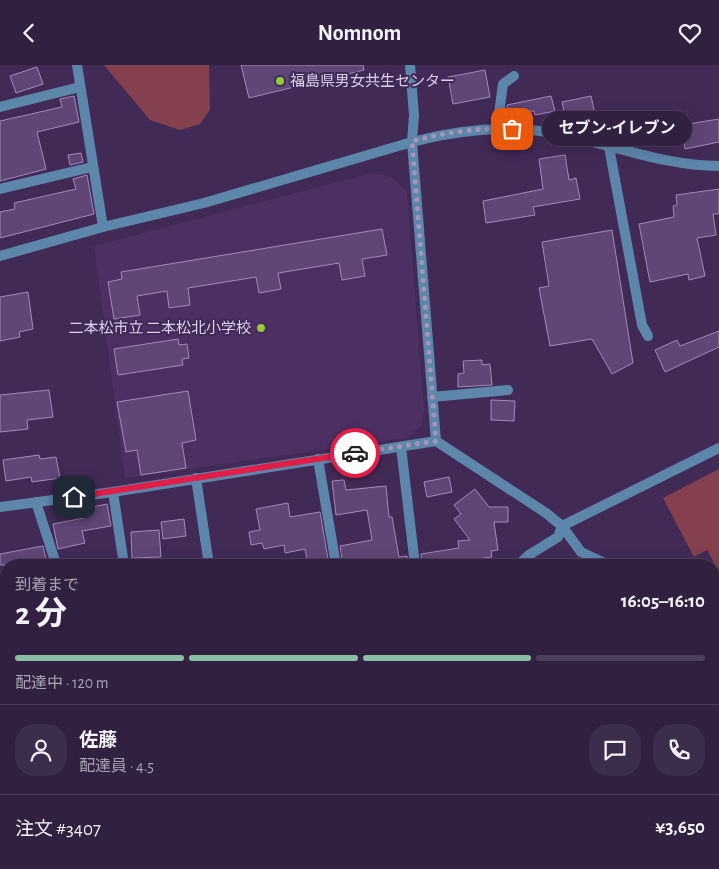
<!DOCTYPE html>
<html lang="ja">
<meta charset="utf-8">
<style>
body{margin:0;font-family:"Alegreya Sans","Noto Sans JP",sans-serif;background:#3d2d4c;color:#f1f3f6;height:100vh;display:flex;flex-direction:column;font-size:19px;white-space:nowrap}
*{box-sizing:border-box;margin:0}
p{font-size:16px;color:#a8a3b1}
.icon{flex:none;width:28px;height:28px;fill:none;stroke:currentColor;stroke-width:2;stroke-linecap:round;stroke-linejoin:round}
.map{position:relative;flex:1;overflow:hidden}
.panel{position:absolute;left:0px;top:494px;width:720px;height:311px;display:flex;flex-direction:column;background:#322041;border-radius:20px 20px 0 0;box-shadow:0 5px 20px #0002,0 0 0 1px #4d3e5a}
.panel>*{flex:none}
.pin{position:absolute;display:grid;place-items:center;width:42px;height:42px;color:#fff;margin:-21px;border-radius:10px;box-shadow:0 2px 8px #0006}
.courier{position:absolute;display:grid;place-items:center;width:50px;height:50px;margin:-25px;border:4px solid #e11d48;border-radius:50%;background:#fff;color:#222;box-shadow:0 1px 6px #0007}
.bubble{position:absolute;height:35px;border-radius:18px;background:#322041;box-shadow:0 5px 20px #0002,0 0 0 1px #4d3e5a;font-size:16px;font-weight:700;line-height:35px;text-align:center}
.overview em{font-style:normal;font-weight:700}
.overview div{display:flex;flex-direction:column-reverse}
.overview{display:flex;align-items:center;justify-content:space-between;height:85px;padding:0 15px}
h1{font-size:32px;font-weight:700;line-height:38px}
.bar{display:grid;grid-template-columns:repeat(4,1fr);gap:8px 5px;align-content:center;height:60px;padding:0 15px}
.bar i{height:6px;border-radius:4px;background:#4d3e5a}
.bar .selected{background:#8abfa5}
.bar p{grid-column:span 4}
.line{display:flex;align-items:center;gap:12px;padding:0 15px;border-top:1px solid #4d3e5a}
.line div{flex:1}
.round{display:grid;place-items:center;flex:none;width:52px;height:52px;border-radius:20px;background:#3d2d4c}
header{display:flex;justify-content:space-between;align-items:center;height:65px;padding:0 15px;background:#322041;font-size:22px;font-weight:700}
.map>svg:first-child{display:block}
</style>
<header><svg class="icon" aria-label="back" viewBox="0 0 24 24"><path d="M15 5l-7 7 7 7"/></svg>Nomnom<svg class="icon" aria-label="heart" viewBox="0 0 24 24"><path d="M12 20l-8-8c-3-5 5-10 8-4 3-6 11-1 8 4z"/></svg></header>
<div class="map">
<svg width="719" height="804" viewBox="0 0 719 804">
<rect width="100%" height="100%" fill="#422a57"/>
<!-- built -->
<path fill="#4c3064" d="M 372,108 L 391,112 L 407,127 L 424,345 L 421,361 L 406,373 L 125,413 L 94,181 Z"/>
<!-- green -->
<path fill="#84404f" d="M 104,0 L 209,0 L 210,45 L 200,59 L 180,65 L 150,55 Z
M 719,404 L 719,508 L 707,485 L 694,492 L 663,433 Z
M 714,675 L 719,690 L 719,804 L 418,804 L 412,799 L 714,799 Z"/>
<!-- building -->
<path fill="#5f4676" stroke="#a389bd" d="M 241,0 L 363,0 L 364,5 L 249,33 Z
M 37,2 L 43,19 L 16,28 L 10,11 Z
M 485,5 L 490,32 L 453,39 L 448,12 Z
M 74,31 L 79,57 L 37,67 L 46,104 L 0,116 L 0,56 L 62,42 L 60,34 Z
M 551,31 L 555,46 L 535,50 L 534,46 L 507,46 L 507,40 Z
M 591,31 L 595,49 L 585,52 L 586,57 L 567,61 L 562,37 Z
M 719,54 L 719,77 L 685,84 L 682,60 Z
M 81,88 L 83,97 L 70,100 L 68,90 Z
M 565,90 L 569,115 L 576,113 L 580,134 L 533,142 L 535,150 L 486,158 L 483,136 L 543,124 L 539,94 Z
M 87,110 L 94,149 L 0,173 L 0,147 L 15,144 L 14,138 L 76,124 L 73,114 Z
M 719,124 L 719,149 L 713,149 L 716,170 L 697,173 L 705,211 L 689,215 L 688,209 L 650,217 L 639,159 L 674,152 L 673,141 L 677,140 L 676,130 Z
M 382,164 L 387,190 L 362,194 L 365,211 L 342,215 L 339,198 L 278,208 L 281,224 L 259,228 L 256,212 L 188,223 L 190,240 L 169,243 L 167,226 L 137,231 L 140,250 L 114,254 L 108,217 L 122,214 L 121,207 Z
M 612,165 L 633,298 L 612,309 L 592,274 L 550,281 L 539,223 L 549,221 L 542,177 Z
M 28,227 L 33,264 L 19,267 L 20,272 L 0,276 L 0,232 Z
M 719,266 L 719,282 L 665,307 L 655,285 L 677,275 L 680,281 Z
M 178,274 L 179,280 L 187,279 L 189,293 L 182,294 L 183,300 L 118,310 L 114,284 Z
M 482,295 L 482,300 L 490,299 L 492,320 L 458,322 L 458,309 L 464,308 L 463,296 Z
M 49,325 L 53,352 L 27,355 L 28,364 L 0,367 L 0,330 Z
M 188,326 L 196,375 L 182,378 L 186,403 L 141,410 L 137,385 L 126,387 L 117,337 Z
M 491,335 L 515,336 L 514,356 L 491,355 Z
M 39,390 L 40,394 L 56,392 L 60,413 L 32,417 L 31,412 L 6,416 L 3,395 Z
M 449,412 L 452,427 L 427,432 L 424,417 Z
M 344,415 L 346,425 L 386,421 L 389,452 L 392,452 L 399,492 L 407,491 L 408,500 L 343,500 L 340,481 L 372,475 L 367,445 L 336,450 L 332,416 Z
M 475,424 L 489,442 L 508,442 L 508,457 L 494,457 L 498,485 L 491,486 L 492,492 L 483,493 L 484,500 L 422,500 L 421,489 L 459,483 L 458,476 L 470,475 L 454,454 L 461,449 L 454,440 Z
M 288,438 L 290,452 L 320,447 L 329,500 L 308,500 L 305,484 L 285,488 L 284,480 L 264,484 L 262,478 L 251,480 L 249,467 L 260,465 L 256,444 Z
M 107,439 L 111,461 L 82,466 L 85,478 L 58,484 L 53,459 L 84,453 L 82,444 Z
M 184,454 L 186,471 L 163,474 L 161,457 Z
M 159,465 L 161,492 L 132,493 L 131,467 Z
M 43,481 L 47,500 L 0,500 L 0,489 Z"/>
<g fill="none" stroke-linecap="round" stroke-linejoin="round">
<!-- minor -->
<path stroke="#5d86ab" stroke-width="10" d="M 77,0 L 103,162
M 410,0 L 414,50 L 412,77 L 436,376 L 546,448 L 562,461 L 581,487 L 609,500
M 0,42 L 80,22
M 497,63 L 503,19 L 514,11
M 609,82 L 642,260 L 648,271
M 0,124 L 92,102
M 432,332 L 508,325
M 401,382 L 415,500
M 318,394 L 336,500
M 196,413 L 209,500
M 113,427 L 124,500
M 36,437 L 56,499
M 518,500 L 529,490 L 558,472 L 562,461 L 719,383
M 714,574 L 719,580
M 0,725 L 6,727
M 327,799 L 333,804"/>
<!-- tertiary -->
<path stroke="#5d86ab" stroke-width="10" d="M 0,191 L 103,162 L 204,138 L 412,77 C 454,66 496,61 540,66 C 600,74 658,101 719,101
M 0,442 L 113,427 L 436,376"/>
</g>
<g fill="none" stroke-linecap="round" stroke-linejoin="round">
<!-- done -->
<path stroke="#a695b7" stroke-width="5" stroke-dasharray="0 9" d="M 355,388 L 436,376 L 412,76 C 444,68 478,62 512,64"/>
<!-- route -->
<path stroke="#e11d48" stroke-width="6" d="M 74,432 L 355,388"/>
</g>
<!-- markers -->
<g fill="#98cb37" stroke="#422a57" stroke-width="2">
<circle cx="280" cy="16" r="5"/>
<circle cx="261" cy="263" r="5"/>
</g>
<g text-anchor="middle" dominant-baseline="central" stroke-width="4" stroke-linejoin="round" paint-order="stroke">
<!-- poi labels -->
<g font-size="15" fill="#dccfea" stroke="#422a57" text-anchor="start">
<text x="290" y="16">福島県男女共生センター</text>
<text x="251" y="263" text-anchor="end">二本松市立 二本松北小学校</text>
</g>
</g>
</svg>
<div class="pin" style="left:512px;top:64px;background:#ea580c"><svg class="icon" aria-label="bag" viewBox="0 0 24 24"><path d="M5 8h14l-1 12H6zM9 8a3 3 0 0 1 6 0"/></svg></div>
<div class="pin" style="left:74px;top:432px;background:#1f2937"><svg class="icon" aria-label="home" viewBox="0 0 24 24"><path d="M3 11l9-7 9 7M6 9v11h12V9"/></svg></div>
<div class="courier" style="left:355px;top:388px"><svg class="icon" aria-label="car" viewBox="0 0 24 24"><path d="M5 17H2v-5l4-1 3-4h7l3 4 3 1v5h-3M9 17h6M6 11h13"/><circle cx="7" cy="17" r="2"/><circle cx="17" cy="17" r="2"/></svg></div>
<div class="bubble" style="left:542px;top:46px;width:150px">セブン-イレブン</div>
<section class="panel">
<div class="overview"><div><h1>2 分</h1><p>到着まで</p></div><em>16:05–16:10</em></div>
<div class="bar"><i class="selected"></i><i class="selected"></i><i class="selected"></i><i></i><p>配達中 · 120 m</p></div>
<div class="line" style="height:90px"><a class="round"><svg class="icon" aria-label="person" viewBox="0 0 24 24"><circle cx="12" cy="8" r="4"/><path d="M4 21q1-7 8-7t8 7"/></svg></a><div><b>佐藤</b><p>配達員 · 4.5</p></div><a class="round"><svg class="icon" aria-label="chat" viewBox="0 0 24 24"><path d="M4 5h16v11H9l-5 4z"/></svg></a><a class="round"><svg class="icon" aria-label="phone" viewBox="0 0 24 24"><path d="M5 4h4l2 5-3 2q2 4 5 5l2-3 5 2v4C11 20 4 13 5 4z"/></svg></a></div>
<div class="line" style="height:65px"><div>注文 #3407</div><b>¥3,650</b></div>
</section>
</div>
